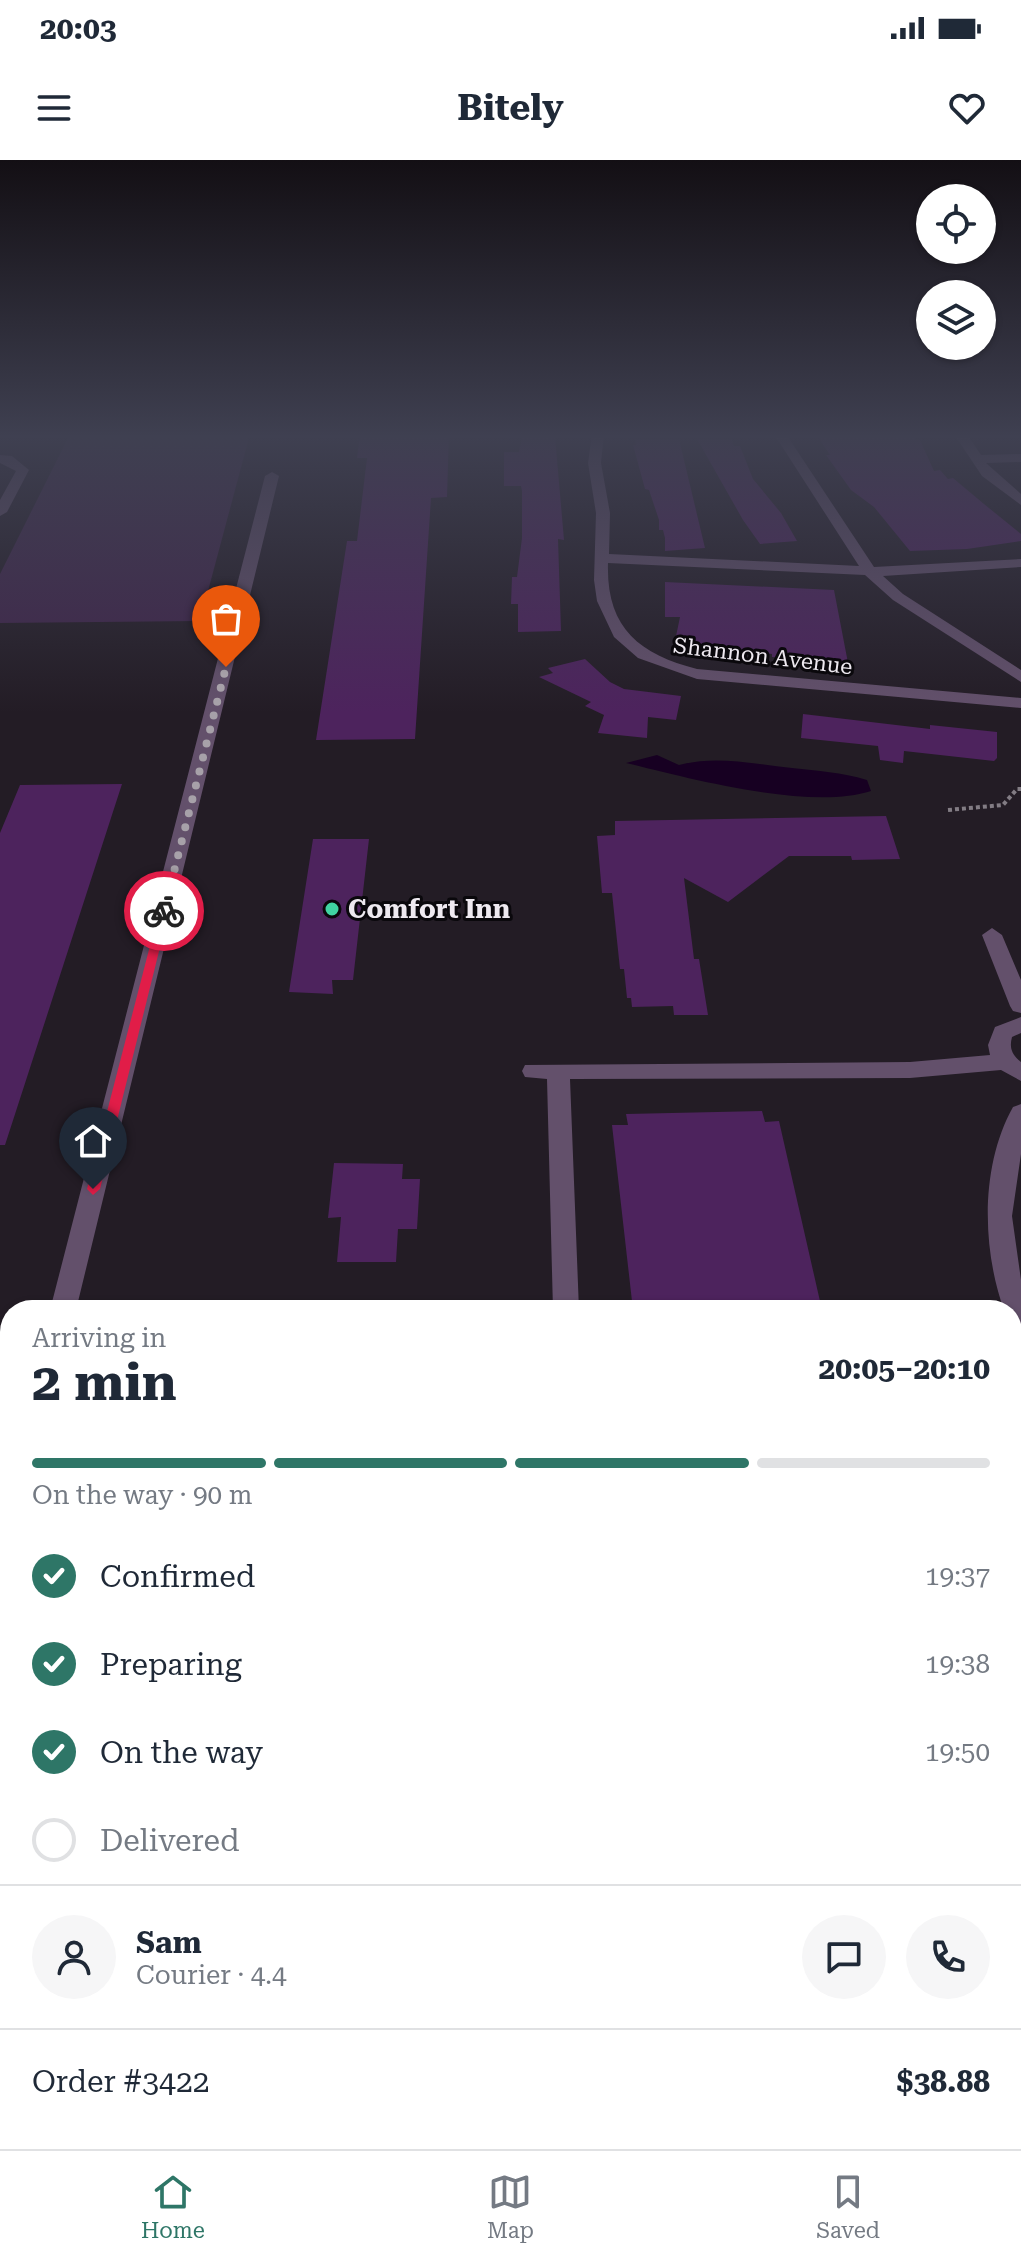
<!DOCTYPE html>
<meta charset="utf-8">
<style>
body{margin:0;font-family:"Roboto Serif",serif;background:#f6f6f7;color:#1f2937;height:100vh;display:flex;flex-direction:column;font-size:30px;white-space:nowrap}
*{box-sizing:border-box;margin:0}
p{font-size:26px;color:#747a83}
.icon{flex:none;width:44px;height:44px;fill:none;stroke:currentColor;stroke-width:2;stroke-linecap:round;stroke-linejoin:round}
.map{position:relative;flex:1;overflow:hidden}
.panel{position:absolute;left:0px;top:1140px;width:1022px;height:850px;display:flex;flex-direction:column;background:#fff;border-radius:32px 32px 0 0;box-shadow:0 2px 6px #0004}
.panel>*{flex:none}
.tools{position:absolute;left:916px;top:24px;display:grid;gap:16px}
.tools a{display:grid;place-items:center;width:80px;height:80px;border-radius:50%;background:#fff;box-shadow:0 2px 6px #0004;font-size:40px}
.pin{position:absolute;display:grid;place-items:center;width:68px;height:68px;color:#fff;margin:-82px -34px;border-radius:50% 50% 50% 0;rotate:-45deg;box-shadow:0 0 8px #0007}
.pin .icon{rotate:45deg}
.courier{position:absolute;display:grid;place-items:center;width:80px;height:80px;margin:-40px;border:6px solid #e11d48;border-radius:50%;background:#fff;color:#222;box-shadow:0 2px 10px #0007}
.head em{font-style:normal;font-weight:700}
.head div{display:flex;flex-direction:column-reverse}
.head{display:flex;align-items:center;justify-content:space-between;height:136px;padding:0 32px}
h1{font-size:52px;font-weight:700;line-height:60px}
.bar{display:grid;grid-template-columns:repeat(4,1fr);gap:12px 8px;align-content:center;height:96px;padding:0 32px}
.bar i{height:10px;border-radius:6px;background:#e0e1e3}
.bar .selected{background:#2e7667}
.bar p{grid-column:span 4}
.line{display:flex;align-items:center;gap:20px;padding:0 32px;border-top:2px solid #e0e1e3}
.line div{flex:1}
.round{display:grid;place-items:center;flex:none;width:84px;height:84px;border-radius:42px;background:#f6f6f7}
ol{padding:0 32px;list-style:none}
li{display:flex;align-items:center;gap:24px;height:88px}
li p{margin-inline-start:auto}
li .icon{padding:8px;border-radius:50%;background:#2e7667;color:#fff;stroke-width:4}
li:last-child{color:#747a83}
li i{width:44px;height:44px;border:4px solid #e0e1e3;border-radius:50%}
.status{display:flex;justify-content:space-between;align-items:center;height:56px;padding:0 40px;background:#fff;direction:ltr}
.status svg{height:22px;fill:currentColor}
header{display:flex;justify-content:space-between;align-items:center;height:104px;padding:0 32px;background:#fff;font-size:36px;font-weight:700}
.tab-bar{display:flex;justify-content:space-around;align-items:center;height:112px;border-top:2px solid #e0e1e3;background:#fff;font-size:22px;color:#747a83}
.tab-bar a{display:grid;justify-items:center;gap:4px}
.tab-bar .selected{color:#2e7667}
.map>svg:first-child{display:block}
</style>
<div class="status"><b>20:03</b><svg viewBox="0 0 49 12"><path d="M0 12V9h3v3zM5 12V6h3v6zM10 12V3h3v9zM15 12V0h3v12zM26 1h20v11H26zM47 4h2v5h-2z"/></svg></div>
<header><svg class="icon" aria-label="menu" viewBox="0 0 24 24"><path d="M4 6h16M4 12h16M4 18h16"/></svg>Bitely<svg class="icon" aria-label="heart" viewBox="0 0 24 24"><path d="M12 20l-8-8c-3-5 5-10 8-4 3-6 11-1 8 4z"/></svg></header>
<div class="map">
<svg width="1021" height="1989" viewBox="0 0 1021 1989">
<rect width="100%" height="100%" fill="#231c25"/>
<!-- green -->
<path fill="#40254b" d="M 70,274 L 250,274 L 200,461 L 0,463 L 0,414 Z"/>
<!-- water -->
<path fill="#170022" d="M 657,595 L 679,605 C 717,595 753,604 792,608 C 818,611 841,612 867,620 L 871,631 C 810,651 688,618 626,603 Z"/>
<!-- building -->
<path fill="#4d235d" d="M 360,274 L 449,274 L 447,337 L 431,338 L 415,579 L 316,580 L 347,381 L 357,381 L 367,298 L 357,298 Z
M 816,274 L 913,275 L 916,280 L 920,280 L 934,311 L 940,310 L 948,319 L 953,318 L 984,344 L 1021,374 L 1021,381 L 967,389 L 910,391 L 874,347 L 851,330 L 826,295 L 830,295 Z
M 522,276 L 555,276 L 564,380 L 558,379 L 561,471 L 518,472 L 518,444 L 511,444 L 512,417 L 517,417 L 522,378 L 522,331 L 521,326 L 504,326 L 504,292 L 519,292 Z
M 635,279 L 679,279 L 705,388 L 665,391 L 665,378 L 663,370 L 659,370 L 659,360 L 649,330 L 645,329 L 633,285 L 636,285 Z
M 697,279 L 732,279 L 734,286 L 740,286 L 753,319 L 781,353 L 797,381 L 760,384 L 743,360 Z
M 665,422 L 834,430 L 848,503 L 772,497 L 772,494 L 675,481 L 680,457 L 665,457 Z
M 585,499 L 610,522 L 624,529 L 681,536 L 676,560 L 648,557 L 647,578 L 598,573 L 604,555 L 585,546 L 591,542 L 539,517 L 553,513 L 548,508 Z
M 803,554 L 930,569 L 930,565 L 997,572 L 997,598 L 994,601 L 904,591 L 903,603 L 880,600 L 878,586 L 801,578 Z
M 122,624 L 5,985 L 0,985 L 0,673 L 20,625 Z
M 886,656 L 900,699 L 852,700 L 851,696 L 789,696 L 728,742 L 684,718 L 694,799 L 699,799 L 708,855 L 674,855 L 673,846 L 632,847 L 631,838 L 627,838 L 624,809 L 620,809 L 612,733 L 602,733 L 597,676 L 615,675 L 615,661 Z
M 313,679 L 369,679 L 353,820 L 332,820 L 333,834 L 289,832 Z
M 762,951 L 765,962 L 779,961 L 822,1150 L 633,1150 L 612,965 L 628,965 L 626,954 Z
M 334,1003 L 403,1004 L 402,1019 L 420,1019 L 417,1069 L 398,1069 L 396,1102 L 337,1102 L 341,1057 L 328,1058 Z"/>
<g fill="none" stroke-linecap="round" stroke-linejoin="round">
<!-- path -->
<path stroke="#827c84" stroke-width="4" stroke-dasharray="4 3" stroke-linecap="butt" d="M 948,650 L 1003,645 L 1017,629 L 1021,629"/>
<!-- minor -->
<path fill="#63506b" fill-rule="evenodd" d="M 592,274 L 604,274 L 601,303 L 610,353 L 609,394 L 859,406 L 774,274 L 786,274 L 874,407 L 1021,399 L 1021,407 L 883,416 L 903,434 L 1021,510 L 1021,522 L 893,440 L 865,415 L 608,403 C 606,467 638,494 697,509 L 1021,538 L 1021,548 L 697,519 L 638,498 L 614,477 L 597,441 L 594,420 L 596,353 L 588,303 Z
M 954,274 L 967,274 L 981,295 L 1021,294 L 1021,302 L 986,303 L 1021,334 L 1021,345 L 982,316 Z
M 0,295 L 12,296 L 29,310 L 7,352 L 0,356 L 0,340 L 16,311 L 0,303 Z
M 272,312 L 279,316 L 76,1150 L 50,1150 L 265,316 Z
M 992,768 L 1002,775 L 1021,820 L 1021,853 L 1013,851 L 1010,846 L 982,775 Z
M 1021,857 L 1021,873 L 1012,877 C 1009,888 1012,895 1021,902 L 1021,921 L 1001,910 L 910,918 L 570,919 L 579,1150 L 553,1150 L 547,919 L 525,917 L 522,911 L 525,905 L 910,902 L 990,895 L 988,885 L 995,867 Z
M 1021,944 L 1021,994 L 1012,1056 L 1021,1120 L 1021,1170 L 1012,1167 L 1012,1150 L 1004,1150 C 982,1089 980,1006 1013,947 Z
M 10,1249 L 10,1275 L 0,1276 L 0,1250 Z
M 1021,1286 L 1021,1312 L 1012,1315 L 1012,1289 Z
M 10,1338 L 10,1401 L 0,1405 L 0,1342 Z
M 1021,1512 L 1021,1545 L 1012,1548 L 1012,1515 Z"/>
</g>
<!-- sky -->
<linearGradient id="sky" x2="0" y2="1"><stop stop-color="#130f14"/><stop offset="0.5" stop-color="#3f4051"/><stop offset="1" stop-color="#3f4051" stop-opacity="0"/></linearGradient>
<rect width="1021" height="553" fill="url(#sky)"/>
<!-- route -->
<path fill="#e11d48" d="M 164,747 L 169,751 L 100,1029 L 93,1035 L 87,1029 L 159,751 Z"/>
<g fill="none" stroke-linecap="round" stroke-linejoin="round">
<!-- done -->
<path stroke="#a7a1a9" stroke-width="8" stroke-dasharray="0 14.4" d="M 164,751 L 226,507"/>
</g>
<!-- markers -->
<circle fill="#40d4a2" stroke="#0a080c" stroke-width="3" cx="332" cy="749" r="8"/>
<g text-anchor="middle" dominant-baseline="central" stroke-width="6" stroke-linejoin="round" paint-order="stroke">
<!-- far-street labels -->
<g font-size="22" fill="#eee9f0" stroke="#0a080c">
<text transform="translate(763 496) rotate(7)">Shannon Avenue</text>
</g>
<!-- poi labels -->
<g font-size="26" font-weight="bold" fill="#eee9f0" stroke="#0a080c" text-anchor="start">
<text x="348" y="749">Comfort Inn</text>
</g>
</g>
</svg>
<div class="tools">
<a><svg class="icon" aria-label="locate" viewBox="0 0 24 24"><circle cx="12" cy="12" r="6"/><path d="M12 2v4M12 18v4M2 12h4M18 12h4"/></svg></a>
<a><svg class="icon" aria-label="layers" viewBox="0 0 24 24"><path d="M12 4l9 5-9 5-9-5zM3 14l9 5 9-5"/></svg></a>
</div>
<div class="pin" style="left:226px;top:507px;background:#ea580c"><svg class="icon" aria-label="bag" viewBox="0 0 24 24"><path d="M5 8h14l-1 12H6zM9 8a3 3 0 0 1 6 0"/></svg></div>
<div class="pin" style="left:93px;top:1029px;background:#1f2937"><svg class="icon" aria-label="home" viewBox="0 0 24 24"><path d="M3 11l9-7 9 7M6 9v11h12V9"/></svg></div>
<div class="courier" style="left:164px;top:751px"><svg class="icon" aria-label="bike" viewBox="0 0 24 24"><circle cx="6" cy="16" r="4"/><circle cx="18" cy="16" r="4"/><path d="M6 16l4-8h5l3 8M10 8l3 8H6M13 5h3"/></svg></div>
<section class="panel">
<div class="head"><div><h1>2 min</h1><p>Arriving in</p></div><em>20:05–20:10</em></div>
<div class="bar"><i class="selected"></i><i class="selected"></i><i class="selected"></i><i></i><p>On the way · 90 m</p></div>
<ol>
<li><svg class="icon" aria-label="check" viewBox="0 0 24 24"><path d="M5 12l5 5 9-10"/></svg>Confirmed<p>19:37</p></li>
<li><svg class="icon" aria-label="check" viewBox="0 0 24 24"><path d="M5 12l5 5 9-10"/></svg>Preparing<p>19:38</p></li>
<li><svg class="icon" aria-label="check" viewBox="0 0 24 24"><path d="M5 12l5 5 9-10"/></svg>On the way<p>19:50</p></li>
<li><i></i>Delivered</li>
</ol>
<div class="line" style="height:144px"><a class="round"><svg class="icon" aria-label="person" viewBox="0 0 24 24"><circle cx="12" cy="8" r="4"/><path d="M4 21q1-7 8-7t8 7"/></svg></a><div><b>Sam</b><p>Courier · 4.4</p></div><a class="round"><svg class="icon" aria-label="chat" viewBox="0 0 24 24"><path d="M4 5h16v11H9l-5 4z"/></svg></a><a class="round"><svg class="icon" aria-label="phone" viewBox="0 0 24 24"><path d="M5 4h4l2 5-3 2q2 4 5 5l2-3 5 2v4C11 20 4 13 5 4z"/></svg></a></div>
<div class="line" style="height:104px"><div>Order #3422</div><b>$38.88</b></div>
</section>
</div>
<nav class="tab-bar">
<a class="selected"><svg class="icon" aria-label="home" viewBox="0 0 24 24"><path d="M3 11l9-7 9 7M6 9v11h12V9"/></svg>Home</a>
<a><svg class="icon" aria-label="map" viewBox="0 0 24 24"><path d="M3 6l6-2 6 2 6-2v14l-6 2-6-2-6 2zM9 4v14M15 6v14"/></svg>Map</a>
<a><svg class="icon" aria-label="saved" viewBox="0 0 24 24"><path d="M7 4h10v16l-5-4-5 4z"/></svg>Saved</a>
</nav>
